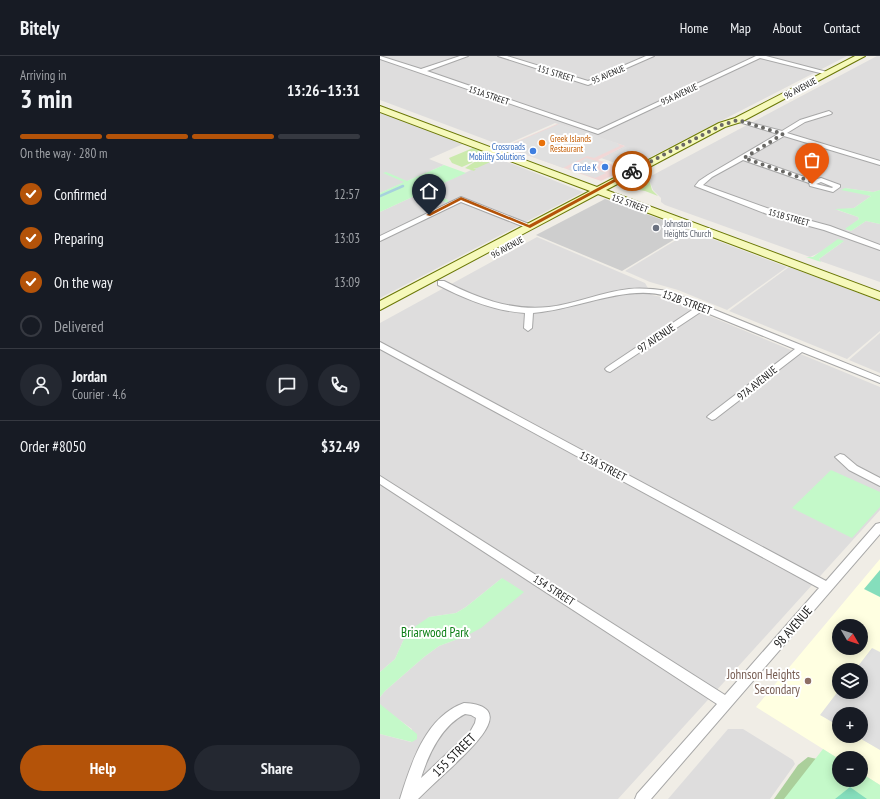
<!DOCTYPE html>
<meta charset="utf-8">
<style>
body{margin:0;font-family:"PT Sans Narrow",sans-serif;background:#242831;color:#f1f3f6;height:100vh;display:flex;flex-direction:column;font-size:15px;white-space:nowrap}
*{box-sizing:border-box;margin:0}
p{font-size:13px;color:#9ea1a6}
.icon{flex:none;width:22px;height:22px;fill:none;stroke:currentColor;stroke-width:2;stroke-linecap:round;stroke-linejoin:round}
.map{position:relative;flex:1;overflow:hidden}
.details{display:flex;flex-direction:column;background:#171b24;width:380px}
.details>*{flex:none}
.needle{width:26px;rotate:129deg}
.buttons{position:absolute;left:452px;top:563px;display:grid;gap:8px}
.buttons a{display:grid;place-items:center;width:36px;height:36px;border-radius:50%;background:#171b24;box-shadow:0 2px 10px #0003;font-size:20px}
.pin{position:absolute;display:grid;place-items:center;width:34px;height:34px;color:#fff;margin:-41px -17px;border-radius:50% 50% 50% 0;rotate:-45deg;box-shadow:0 0 4px #0007}
.pin .icon{rotate:45deg}
.courier{position:absolute;display:grid;place-items:center;width:40px;height:40px;margin:-20px;border:3px solid #b45309;border-radius:50%;background:#fff;color:#222;box-shadow:0 1px 5px #0007}
.summary em{font-style:normal;font-weight:700}
.summary div{display:flex;flex-direction:column-reverse}
.summary{display:flex;align-items:center;justify-content:space-between;height:68px;padding:0 20px}
h1{font-size:26px;font-weight:700;line-height:30px}
.bar{display:grid;grid-template-columns:repeat(4,1fr);gap:6px 4px;align-content:center;height:48px;padding:0 20px}
.bar i{height:5px;border-radius:3px;background:#363941}
.bar .active{background:#b45309}
.bar p{grid-column:span 4}
.line{display:flex;align-items:center;gap:10px;padding:0 20px;border-top:1px solid #363941}
.line div{flex:1}
.round{display:grid;place-items:center;flex:none;width:42px;height:42px;border-radius:21px;background:#242831}
ol{padding:0 20px;list-style:none}
li{display:flex;align-items:center;gap:12px;height:44px}
li p{margin-inline-start:auto}
li .icon{padding:4px;border-radius:50%;background:#b45309;color:#fff;stroke-width:4}
li:last-child{color:#9ea1a6}
li i{width:22px;height:22px;border:2px solid #363941;border-radius:50%}
.button{display:flex;gap:8px;margin-top:auto;padding:8px 20px}
.button a{flex:1;height:46px;border-radius:24px;background:#b45309;color:#fff;font-size:16px;font-weight:700;line-height:46px;text-align:center}
.button a+a{background:#242831;color:#f1f3f6}
header{display:flex;align-items:center;gap:24px;box-sizing:border-box;height:56px;padding:0 20px;background:#171b24;border-bottom:1px solid #363941}
header strong{font-size:19px}
nav{display:flex;gap:22px;margin-inline-start:auto;font-size:14px}
main{display:flex;flex:1;min-height:0}
.map>svg:first-child{display:block}
</style>
<header>
<strong>Bitely</strong>
<nav><a>Home</a><a>Map</a><a>About</a><a>Contact</a></nav>
</header>
<main>
<section class="details">
<div class="summary"><div><h1>3 min</h1><p>Arriving in</p></div><em>13:26–13:31</em></div>
<div class="bar"><i class="active"></i><i class="active"></i><i class="active"></i><i></i><p>On the way · 280 m</p></div>
<ol>
<li><svg class="icon" aria-label="check" viewBox="0 0 24 24"><path d="M5 12l5 5 9-10"/></svg>Confirmed<p>12:57</p></li>
<li><svg class="icon" aria-label="check" viewBox="0 0 24 24"><path d="M5 12l5 5 9-10"/></svg>Preparing<p>13:03</p></li>
<li><svg class="icon" aria-label="check" viewBox="0 0 24 24"><path d="M5 12l5 5 9-10"/></svg>On the way<p>13:09</p></li>
<li><i></i>Delivered</li>
</ol>
<div class="line" style="height:72px"><a class="round"><svg class="icon" aria-label="person" viewBox="0 0 24 24"><circle cx="12" cy="8" r="4"/><path d="M4 21q1-7 8-7t8 7"/></svg></a><div><b>Jordan</b><p>Courier · 4.6</p></div><a class="round"><svg class="icon" aria-label="chat" viewBox="0 0 24 24"><path d="M4 5h16v11H9l-5 4z"/></svg></a><a class="round"><svg class="icon" aria-label="phone" viewBox="0 0 24 24"><path d="M5 4h4l2 5-3 2q2 4 5 5l2-3 5 2v4C11 20 4 13 5 4z"/></svg></a></div>
<div class="line" style="height:52px"><div>Order #8050</div><b>$32.49</b></div>
<div class="button"><a>Help</a><a>Share</a></div>
</section>
<div class="map">
<svg width="500" height="743" viewBox="0 0 500 743">
<rect width="100%" height="100%" fill="#f0ede6"/>
<!-- residential -->
<path fill="#dedddd" d="M 0,0 L 467,0 L 249,112 L 221,102 L 245,90 L 175,67 L 123,90 L 0,44 Z
M 497,0 L 500,0 L 500,134 L 493,136 L 464,132 L 491,140 L 474,152 L 457,154 L 478,161 L 479,163 L 466,174 L 471,175 L 486,165 L 500,168 L 500,226 L 440,205 L 439,203 L 464,185 L 430,201 L 285,149 L 281,146 L 281,142 L 273,134 L 269,123 L 271,120 Z
M 0,56 L 83,88 L 49,103 L 64,109 L 0,137 Z
M 117,102 L 203,136 L 0,242 L 0,156 L 41,137 L 68,146 L 68,144 L 46,135 Z
M 311,175 L 407,211 L 347,254 L 298,234 L 270,226 L 245,215 Z
M 157,181 L 265,227 L 272,239 L 286,242 L 500,331 L 500,454 L 238,743 L 0,743 L 0,678 L 31,686 L 32,673 L 3,652 L 0,648 L 0,641 L 5,635 L 44,601 L 59,590 L 86,580 L 122,522 L 86,551 L 76,557 L 49,561 L 23,585 L 15,603 L 0,616 L 0,267 Z
M 409,211 L 500,245 L 500,275 L 467,303 L 349,255 Z
M 500,277 L 500,317 L 469,304 Z
M 348,673 L 363,673 L 413,704 L 415,708 L 390,743 L 288,743 Z"/>
<!-- commercial -->
<path fill="#f1d7d6" d="M 177,68 L 245,90 L 218,104 L 246,113 L 221,125 L 124,91 Z"/>
<!-- education -->
<path fill="#ffffe1" fill-rule="evenodd" d="M 500,503 L 500,729 L 481,717 L 481,702 L 459,703 L 376,651 ZM 459,570 L 481,570 L 481,592 L 459,592 ZM 459,614 L 481,614 L 481,636 L 459,636 ZM 459,658 L 481,658 L 481,680 L 459,680 Z"/>
<!-- religious -->
<path fill="#cecece" d="M 225,143 L 310,174 L 242,215 L 156,179 Z"/>
<!-- grass -->
<path fill="#cbeaad" d="M 93,92 L 105,96 L 93,106 L 82,111 L 72,107 L 69,102 Z
M 107,98 L 119,102 L 97,112 L 93,112 L 96,113 L 94,115 L 85,112 Z
M 270,120 L 269,123 L 272,134 L 278,140 L 265,135 L 249,132 Z"/>
<!-- forest -->
<path fill="#abcf9b" d="M 428,701 L 437,703 L 420,743 L 394,743 L 418,709 Z"/>
<!-- park -->
<path fill="#c4f9c9" d="M 64,109 L 86,117 L 46,135 L 68,144 L 68,147 L 41,137 L 0,156 L 0,137 L 24,126 L 3,117 L 6,116 L 27,125 Z
M 465,132 L 493,136 L 500,134 L 500,168 L 486,165 L 471,175 L 465,173 L 479,163 L 478,161 L 455,153 L 474,152 L 491,140 L 461,134 Z
M 458,183 L 464,185 L 439,203 L 441,206 L 426,201 L 433,201 Z
M 451,414 L 500,436 L 500,451 L 472,482 L 412,452 Z
M 122,522 L 144,536 L 101,572 L 86,580 L 59,590 L 44,601 L 5,635 L 0,641 L 0,616 L 15,603 L 23,585 L 33,572 L 49,561 L 76,557 L 86,551 Z
M 0,648 L 37,678 L 37,683 L 32,686 L 0,678 Z
M 443,693 L 459,703 L 459,724 L 481,724 L 481,717 L 500,729 L 500,743 L 404,743 Z"/>
<!-- pitch -->
<path fill="#85debc" d="M 500,514 L 500,541 L 484,533 Z
M 470,731 L 487,743 L 455,743 Z"/>
<!-- parking -->
<path fill="#e0e0e0" d="M 179,68 L 237,87 L 240,90 L 214,102 L 207,100 L 183,112 L 125,91 Z
M 245,91 L 272,100 L 261,106 L 234,97 Z
M 206,102 L 220,106 L 214,110 L 215,113 L 226,117 L 215,122 L 188,113 Z
M 492,592 L 500,596 L 500,694 L 476,680 L 481,680 L 481,658 L 459,658 L 459,670 L 440,659 L 459,634 L 459,636 L 481,636 L 481,614 L 475,614 Z"/>
<g fill="none" stroke-linecap="round" stroke-linejoin="round">
<!-- stream -->
<path stroke="#a7d1dd" stroke-width="2.5" d="M 0,140 L 23,130"/>
<!-- street casing -->
<g stroke="#a7a7a7" stroke-width="2">
<path id="street" d="M 0,0 L 41,13 L 80,0 L 88,0 L 47,15 L 218,74 L 376,0 L 386,0 L 451,17 L 448,19 L 380,2 L 218,78 L 0,3 Z
M 118,0 L 127,0 L 208,25 L 266,0 L 274,0 L 208,29 Z
M 449,55 L 452,57 L 451,58 L 425,66 L 407,77 L 500,105 L 500,109 L 404,80 L 368,101 L 433,124 L 441,122 L 460,129 L 460,131 L 453,136 L 430,130 L 429,127 L 363,104 L 332,121 L 323,129 L 398,156 L 450,170 L 500,189 L 500,194 L 444,174 L 392,160 L 315,130 L 319,125 L 328,119 L 398,78 L 356,65 L 356,63 L 402,75 L 420,64 ZM 441,126 L 453,131 L 452,132 L 436,128 Z
M 81,141 L 154,170 L 153,172 L 147,172 L 81,146 L 0,185 L 0,180 Z
M 58,225 L 64,225 C 97,242 130,255 169,251 C 196,248 221,236 249,233 C 262,232 275,233 288,235 L 500,321 L 500,327 L 422,296 L 335,363 L 332,364 L 327,361 L 329,359 L 415,293 L 322,255 L 230,316 L 227,315 L 225,313 L 227,311 L 315,252 C 306,248 296,243 286,240 C 247,228 195,254 153,257 L 152,272 L 148,275 L 144,272 L 145,257 C 114,255 85,243 58,229 Z
M 0,286 L 446,525 L 496,468 L 500,467 L 500,478 L 271,743 L 255,743 L 257,738 L 337,648 L 0,428 L 0,420 L 345,639 L 439,532 L 0,293 Z
M 460,398 L 464,399 L 477,410 L 500,422 L 500,430 L 469,414 L 455,401 Z
M 84,647 C 141,650 88,695 72,711 C 60,722 49,732 38,743 L 20,743 C 31,708 45,661 84,647 ZM 85,658 L 91,659 L 96,662 L 95,667 L 90,676 L 41,722 C 48,699 62,669 85,658 Z"/>
</g>
<!-- secondary casing -->
<g stroke="#6b7806" stroke-width="2">
<path id="secondary" d="M 475,0 L 485,0 L 361,66 L 345,71 L 226,134 L 500,236 L 500,244 L 218,138 L 0,254 L 0,245 L 210,135 L 0,56 L 0,50 L 217,131 L 339,67 L 355,62 Z"/>
</g>
<!-- street -->
<use href="#street" fill="#fff" fill-rule="evenodd"/>
<!-- secondary -->
<use href="#secondary" fill="#f6f9bb" fill-rule="evenodd"/>
</g>
<!-- route -->
<path fill="#b45309" d="M 251,114 L 255,115 L 150,172 L 81,144 L 50,160 L 46,159 L 81,141 L 149,169 Z"/>
<g fill="none" stroke-linecap="round" stroke-linejoin="round">
<!-- done -->
<path stroke="#696865" stroke-width="4" stroke-dasharray="0 7.2" d="M 252,115 L 342,69 L 358,64 L 403,78 L 364,102 L 433,126 L 432,128"/>
</g>
<!-- markers -->
<circle fill="#e8710a" stroke="#fff" stroke-width="1.5" cx="162" cy="87" r="4"/>
<g fill="#3f7fe0" stroke="#fff" stroke-width="1.5">
<circle cx="153" cy="95" r="4"/>
<circle cx="225" cy="111" r="4"/>
</g>
<circle fill="#6b7280" stroke="#fff" stroke-width="1.5" cx="276" cy="172" r="4"/>
<circle fill="#8d6e63" stroke="#fff" stroke-width="1.5" cx="428" cy="625" r="4"/>
<g text-anchor="middle" dominant-baseline="central" stroke-width="4" stroke-linejoin="round" paint-order="stroke">
<!-- far-street labels -->
<g font-size="9" fill="#202020" stroke="#fff">
<text transform="translate(176 17) rotate(17)">151 STREET</text>
<text transform="translate(228 18) rotate(-23)">95 AVENUE</text>
<text transform="translate(420 32) rotate(-28)">96 AVENUE</text>
<text transform="translate(299 38) rotate(-25)">95A AVENUE</text>
<text transform="translate(109 39) rotate(19)">151A STREET</text>
<text transform="translate(250 147) rotate(20)">152 STREET</text>
<text transform="translate(409 161) rotate(16)">151B STREET</text>
<text transform="translate(127 191) rotate(-29)">96 AVENUE</text>
</g>
<!-- far-food labels -->
<g font-size="9" fill="#c56008" stroke="#fff" text-anchor="start">
<text x="170" y="82">Greek Islands<tspan x="170" dy="10">Restaurant</tspan></text>
</g>
<!-- far-shop labels -->
<g font-size="9" fill="#366cbe" stroke="#fff" text-anchor="end">
<text x="145" y="90">Crossroads<tspan x="145" dy="10">Mobility Solutions</tspan></text>
<text x="217" y="111">Circle K</text>
</g>
<!-- far-worship labels -->
<g font-size="9" fill="#5b616d" stroke="#fff" text-anchor="start">
<text x="284" y="167">Johnston<tspan x="284" dy="10">Heights Church</tspan></text>
</g>
<!-- street labels -->
<g font-size="11" fill="#202020" stroke="#fff">
<text transform="translate(307 246) rotate(20)">152B STREET</text>
<text transform="translate(276 282) rotate(-34)">97 AVENUE</text>
<text transform="translate(377 327) rotate(-39)">97A AVENUE</text>
<text transform="translate(223 410) rotate(28)">153A STREET</text>
<text transform="translate(174 534) rotate(33)">154 STREET</text>
</g>
<!-- near-street labels -->
<g font-size="13" fill="#202020" stroke="#fff">
<text transform="translate(413 571) rotate(-49)">98 AVENUE</text>
<text transform="translate(74 699) rotate(-45)">155 STREET</text>
</g>
<!-- near-park labels -->
<g font-size="13" fill="#0d7f16" stroke="#fff">
<text x="55" y="576">Briarwood Park</text>
</g>
<!-- near-education labels -->
<g font-size="13" fill="#785e54" stroke="#fff" text-anchor="end">
<text x="420" y="618">Johnson Heights<tspan x="420" dy="15">Secondary</tspan></text>
</g>
</g>
</svg>
<div class="buttons">
<a><svg class="needle" viewBox="-14 -14 28 28"><path d="M0-13l5 13h-10z" fill="#e53935"/><path d="M0 13l5-13h-10z" fill="#9ea1a6"/></svg></a>
<a><svg class="icon" aria-label="layers" viewBox="0 0 24 24"><path d="M12 4l9 5-9 5-9-5zM3 14l9 5 9-5"/></svg></a>
<a>+</a>
<a>−</a>
</div>
<div class="pin" style="left:432px;top:128px;background:#ea580c"><svg class="icon" aria-label="bag" viewBox="0 0 24 24"><path d="M5 8h14l-1 12H6zM9 8a3 3 0 0 1 6 0"/></svg></div>
<div class="pin" style="left:49px;top:159px;background:#1f2937"><svg class="icon" aria-label="home" viewBox="0 0 24 24"><path d="M3 11l9-7 9 7M6 9v11h12V9"/></svg></div>
<div class="courier" style="left:252px;top:115px"><svg class="icon" aria-label="bike" viewBox="0 0 24 24"><circle cx="6" cy="16" r="4"/><circle cx="18" cy="16" r="4"/><path d="M6 16l4-8h5l3 8M10 8l3 8H6M13 5h3"/></svg></div>
</div>
</main>
